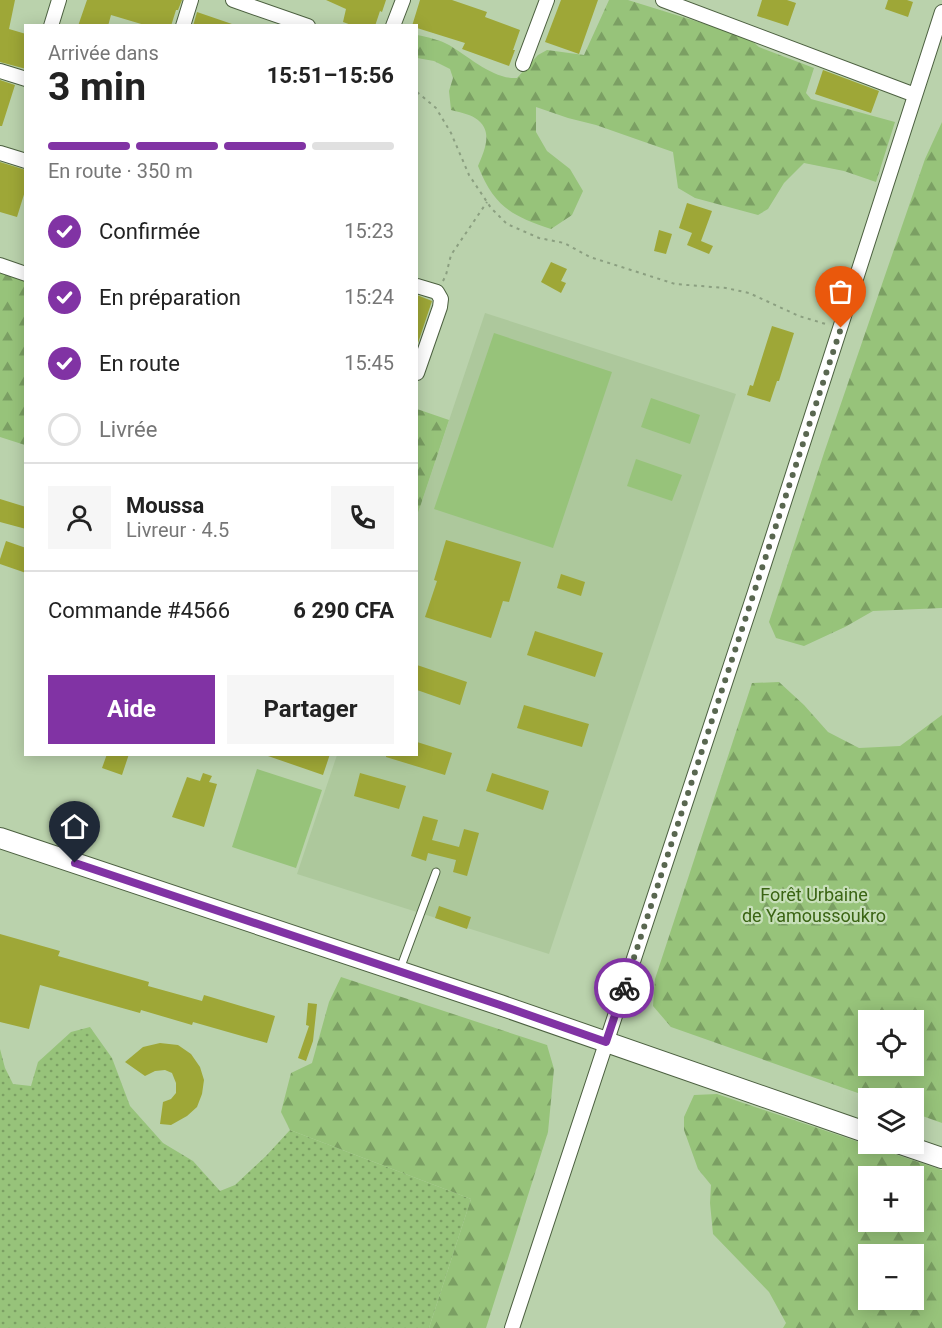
<!DOCTYPE html>
<html lang="fr">
<meta charset="utf-8">
<style>
body{margin:0;font-family:Roboto,sans-serif;background:#f6f6f6;color:#222;height:100vh;display:flex;flex-direction:column;font-size:22px;white-space:nowrap}
*{box-sizing:border-box;margin:0}
p{font-size:20px;color:#767676}
.icon{flex:none;width:33px;height:33px;fill:none;stroke:currentColor;stroke-width:2;stroke-linecap:round;stroke-linejoin:round}
.map{position:relative;flex:1;overflow:hidden}
.drawer{position:absolute;left:24px;top:24px;width:394px;height:732px;display:flex;flex-direction:column;background:#fff;border-radius:0px;box-shadow:0 3px 15px #0003}
.drawer>*{flex:none}
.controls{position:absolute;left:858px;top:1010px;display:grid;gap:12px}
.controls a{display:grid;place-items:center;width:66px;height:66px;border-radius:0px;background:#fff;box-shadow:0 3px 15px #0003;font-size:30px}
.pin{position:absolute;display:grid;place-items:center;width:51px;height:51px;color:#fff;margin:-62px -26px;border-radius:50% 50% 50% 0;rotate:-45deg;box-shadow:0 0 6px #0007}
.pin .icon{rotate:45deg}
.courier{position:absolute;display:grid;place-items:center;width:60px;height:60px;margin:-30px;border:4px solid #8133a4;border-radius:50%;background:#fff;color:#222;box-shadow:0 2px 8px #0007}
.summary em{font-style:normal;font-weight:700}
.summary div{display:flex;flex-direction:column-reverse}
.summary{display:flex;align-items:center;justify-content:space-between;height:102px;padding:0 24px}
h1{font-size:39px;font-weight:700;line-height:45px}
.bar{display:grid;grid-template-columns:repeat(4,1fr);gap:9px 6px;align-content:center;height:72px;padding:0 24px}
.bar i{height:8px;border-radius:4px;background:#e0e0e0}
.bar .current{background:#8133a4}
.bar p{grid-column:span 4}
.line{display:flex;align-items:center;gap:15px;padding:0 24px;border-top:2px solid #e0e0e0}
.line div{flex:1}
.round{display:grid;place-items:center;flex:none;width:63px;height:63px;border-radius:0px;background:#f6f6f6}
ol{padding:0 24px;list-style:none}
li{display:flex;align-items:center;gap:18px;height:66px}
li p{margin-inline-start:auto}
li .icon{padding:6px;border-radius:50%;background:#8133a4;color:#fff;stroke-width:4}
li:last-child{color:#767676}
li i{width:33px;height:33px;border:3px solid #e0e0e0;border-radius:50%}
.button{display:flex;gap:12px;margin-top:auto;padding:12px 24px}
.button a{flex:1;height:69px;border-radius:0px;background:#8133a4;color:#fff;font-size:24px;font-weight:700;line-height:69px;text-align:center}
.button a+a{background:#f6f6f6;color:#222}
.map>svg:first-child{display:block}
</style>
<div class="map">
<svg width="942" height="1328" viewBox="0 0 942 1328">
<defs>
<pattern id="grass-dots" width="8" height="8" patternUnits="userSpaceOnUse" patternTransform="scale(1.5)"><rect width="8" height="8" fill="#97c37a"/><path d="M2 2h.1M6 6h.1" fill="none" stroke="#7b9f63" stroke-width="1.8" stroke-linecap="round"/></pattern>
<pattern id="forest-firs" width="22" height="20" patternUnits="userSpaceOnUse" patternTransform="scale(1.5)"><rect width="22" height="20" fill="#97c37a"/><path d="M5 1l3.5 6h-7zM16 11l3.5 6h-7z" fill="#7b9f63"/></pattern>
</defs>
<rect width="100%" height="100%" fill="#bad2ac"/>
<!-- built -->
<path fill="#adc89c" d="M 485,313 L 736,394 L 549,954 L 297,874 L 337,755 L 417,754 L 417,516 Z"/>
<!-- grass -->
<path fill="url(#grass-dots)" d="M 90,1027 L 112,1058 L 130,1106 L 163,1143 L 193,1161 L 220,1191 L 235,1185 L 266,1156 L 290,1130 L 471,1199 L 429,1328 L 0,1328 L 0,1049 L 5,1068 L 13,1084 L 31,1086 L 38,1062 L 71,1032 Z"/>
<!-- forest -->
<path fill="url(#forest-firs)" fill-rule="evenodd" d="M 609,0 L 628,0 L 747,37 L 759,47 L 814,68 L 806,93 L 811,99 L 895,122 L 876,182 L 844,171 L 804,163 L 784,183 L 768,209 L 758,215 L 695,198 L 678,188 L 673,152 L 596,125 L 568,118 L 536,107 L 536,132 L 547,151 L 570,169 L 583,191 L 572,215 L 551,229 C 511,216 494,206 478,166 C 485,149 494,130 475,118 C 469,114 458,112 451,110 L 449,91 L 453,78 L 450,69 L 434,61 L 417,58 L 417,35 C 428,37 440,40 449,45 C 468,56 494,80 517,78 L 538,55 L 547,50 L 584,55 Z
M 942,122 L 942,608 L 873,611 L 845,627 L 804,646 L 776,638 L 769,622 L 824,453 L 925,159 Z
M 0,271 L 25,279 L 25,445 L 0,437 Z
M 417,409 L 449,420 L 417,516 Z
M 779,682 L 804,705 L 828,732 L 859,748 L 900,746 L 942,715 L 942,1123 L 914,1113 L 914,1098 L 872,1098 L 671,1027 L 653,1006 L 655,979 L 752,683 ZM 868,1020 L 914,1020 L 914,1065 L 868,1065 Z
M 341,977 L 547,1045 L 554,1069 L 548,1132 L 486,1328 L 429,1328 L 471,1199 L 290,1130 L 281,1112 L 291,1073 L 312,1063 L 329,1002 Z
M 717,1094 L 942,1170 L 942,1328 L 783,1328 L 786,1323 L 769,1292 L 713,1234 L 710,1203 L 711,1185 L 698,1169 L 684,1130 L 684,1117 L 694,1095 ZM 868,1176 L 914,1176 L 914,1221 L 868,1221 ZM 868,1254 L 914,1254 L 914,1299 L 868,1299 Z"/>
<!-- garden -->
<path fill="#97c37a" d="M 494,333 L 612,372 L 553,548 L 434,509 Z
M 651,398 L 700,415 L 690,444 L 641,427 Z
M 636,459 L 682,475 L 672,501 L 627,486 Z
M 257,769 L 322,790 L 296,868 L 232,847 Z"/>
<!-- building -->
<path fill="#9ea737" d="M 0,0 L 15,0 L 9,29 L 26,34 L 26,69 L 0,62 Z
M 87,0 L 182,0 L 178,10 L 176,10 L 171,26 L 148,26 L 111,15 L 108,26 L 78,26 Z
M 326,0 L 386,0 L 382,12 L 380,11 L 375,26 L 354,26 L 343,22 L 346,9 Z
M 420,0 L 452,0 L 487,12 L 485,17 L 520,30 L 513,50 L 515,50 L 509,66 L 462,49 L 465,43 L 417,28 L 417,26 L 412,26 Z
M 561,0 L 598,0 L 579,54 L 545,42 Z
M 762,0 L 787,0 L 796,3 L 788,26 L 757,16 Z
M 888,0 L 907,0 L 913,2 L 908,17 L 885,9 Z
M 197,12 L 232,24 L 232,26 L 193,26 Z
M 823,70 L 879,91 L 871,113 L 815,94 Z
M 0,80 L 15,85 L 2,126 L 0,126 Z
M 0,162 L 26,170 L 26,188 L 17,217 L 0,212 Z
M 687,203 L 712,211 L 701,241 L 713,246 L 709,254 L 687,245 L 692,233 L 679,228 Z
M 659,230 L 672,234 L 666,254 L 654,251 Z
M 551,262 L 567,269 L 561,281 L 566,283 L 561,293 L 541,282 Z
M 417,295 L 432,301 L 417,346 Z
M 772,326 L 794,333 L 779,381 L 777,381 L 770,402 L 747,395 L 750,385 L 753,386 Z
M 0,499 L 26,507 L 26,529 L 0,522 Z
M 446,540 L 521,562 L 509,602 L 503,601 L 491,638 L 425,617 L 437,581 L 434,580 Z
M 6,541 L 26,548 L 26,573 L 0,564 L 0,559 Z
M 561,574 L 585,582 L 581,596 L 557,588 Z
M 535,631 L 603,653 L 595,677 L 527,655 Z
M 417,665 L 467,682 L 460,705 L 417,690 Z
M 524,705 L 589,724 L 582,747 L 517,728 Z
M 417,742 L 452,753 L 445,775 L 386,757 L 386,754 L 417,754 Z
M 107,754 L 129,754 L 122,775 L 102,768 Z
M 269,754 L 330,754 L 323,775 L 268,756 Z
M 203,773 L 212,776 L 209,782 L 217,784 L 204,827 L 172,817 L 187,777 L 200,781 Z
M 360,773 L 406,786 L 399,809 L 354,796 Z
M 492,773 L 549,791 L 543,810 L 486,791 Z
M 423,816 L 438,820 L 432,840 L 459,847 L 464,829 L 479,833 L 467,876 L 453,872 L 456,860 L 428,853 L 426,861 L 411,856 Z
M 439,906 L 471,917 L 467,929 L 435,918 Z
M 0,934 L 60,951 L 58,956 L 149,982 L 148,986 L 202,1001 L 204,995 L 275,1016 L 267,1043 L 193,1022 L 192,1025 L 141,1010 L 140,1013 L 40,985 L 29,1029 L 0,1022 Z
M 308,1003 L 317,1004 L 313,1041 L 306,1061 L 298,1058 L 309,1026 L 306,1025 Z
M 160,1043 L 178,1045 L 191,1054 L 200,1067 L 204,1080 L 202,1094 L 197,1107 L 187,1116 L 171,1125 L 160,1124 L 163,1102 L 171,1099 L 176,1093 L 176,1083 L 172,1073 L 165,1070 L 155,1071 L 145,1076 L 125,1062 L 143,1047 Z"/>
<g fill="none" stroke-linecap="round" stroke-linejoin="round">
<!-- lane casing -->
<g stroke="#4c6040" stroke-width="9">
<path id="lane" d="M 400,969 L 436,872"/>
</g>
<!-- street casing -->
<g stroke="#4c6040" stroke-width="16">
<path id="street" d="M 233,0 L 308,26
M 663,0 L 915,95
M 51,26 L 59,0
M 183,26 L 191,0
M 393,26 L 403,0
M 523,64 L 547,0
M 0,71 L 26,79
M 0,153 L 26,161
M 0,265 L 26,274
M 417,286 L 437,292 L 441,299 L 440,307 L 417,373
M 512,1328 L 755,592 L 942,12"/>
</g>
<!-- secondary casing -->
<g stroke="#4c6040" stroke-width="22">
<path id="secondary" d="M 0,838 L 500,1005 L 868,1133
M 898,1143 L 942,1158"/>
</g>
<!-- path -->
<path stroke="#8b9f80" stroke-width="2" stroke-dasharray="3 4.5" stroke-linecap="butt" d="M 417,92 L 436,108 L 451,133 L 469,175 L 491,208 L 507,224 L 539,238 L 564,243 L 590,257 L 675,284 L 726,288 L 749,293 L 799,316 L 829,325
M 443,281 L 446,275 L 451,255 L 487,202"/>
<!-- lane -->
<use href="#lane" stroke="#fff" stroke-width="7"/>
<!-- street -->
<use href="#street" stroke="#fff" stroke-width="14"/>
<!-- secondary -->
<use href="#secondary" stroke="#fff" stroke-width="20"/>
</g>
<g fill="none" stroke-linecap="round" stroke-linejoin="round">
<!-- done -->
<path stroke="#596750" stroke-width="6" stroke-dasharray="0 10.8" d="M 624,988 L 841,328"/>
<!-- route -->
<path stroke="#8133a4" stroke-width="8" d="M 75,863 L 500,1005 L 606,1042 L 624,988"/>
</g>
<g text-anchor="middle" dominant-baseline="central" stroke-width="4.5" stroke-linejoin="round" paint-order="stroke">
<!-- park labels -->
<g font-size="18" fill="#3a6413" stroke="#c7dfb9">
<text x="814" y="894">Forêt Urbaine<tspan x="814" dy="21">de Yamoussoukro</tspan></text>
</g>
</g>
</svg>
<div class="controls">
<a><svg class="icon" aria-label="locate" viewBox="0 0 24 24"><circle cx="12" cy="12" r="6"/><path d="M12 2v4M12 18v4M2 12h4M18 12h4"/></svg></a>
<a><svg class="icon" aria-label="layers" viewBox="0 0 24 24"><path d="M12 4l9 5-9 5-9-5zM3 14l9 5 9-5"/></svg></a>
<a>+</a>
<a>−</a>
</div>
<div class="pin" style="left:841px;top:328px;background:#ea580c"><svg class="icon" aria-label="bag" viewBox="0 0 24 24"><path d="M5 8h14l-1 12H6zM9 8a3 3 0 0 1 6 0"/></svg></div>
<div class="pin" style="left:75px;top:863px;background:#1f2937"><svg class="icon" aria-label="home" viewBox="0 0 24 24"><path d="M3 11l9-7 9 7M6 9v11h12V9"/></svg></div>
<div class="courier" style="left:624px;top:988px"><svg class="icon" aria-label="bike" viewBox="0 0 24 24"><circle cx="6" cy="16" r="4"/><circle cx="18" cy="16" r="4"/><path d="M6 16l4-8h5l3 8M10 8l3 8H6M13 5h3"/></svg></div>
<section class="drawer">
<div class="summary"><div><h1>3 min</h1><p>Arrivée dans</p></div><em>15:51–15:56</em></div>
<div class="bar"><i class="current"></i><i class="current"></i><i class="current"></i><i></i><p>En route · 350 m</p></div>
<ol>
<li><svg class="icon" aria-label="check" viewBox="0 0 24 24"><path d="M5 12l5 5 9-10"/></svg>Confirmée<p>15:23</p></li>
<li><svg class="icon" aria-label="check" viewBox="0 0 24 24"><path d="M5 12l5 5 9-10"/></svg>En préparation<p>15:24</p></li>
<li><svg class="icon" aria-label="check" viewBox="0 0 24 24"><path d="M5 12l5 5 9-10"/></svg>En route<p>15:45</p></li>
<li><i></i>Livrée</li>
</ol>
<div class="line" style="height:108px"><a class="round"><svg class="icon" aria-label="person" viewBox="0 0 24 24"><circle cx="12" cy="8" r="4"/><path d="M4 21q1-7 8-7t8 7"/></svg></a><div><b>Moussa</b><p>Livreur · 4.5</p></div><a class="round"><svg class="icon" aria-label="phone" viewBox="0 0 24 24"><path d="M5 4h4l2 5-3 2q2 4 5 5l2-3 5 2v4C11 20 4 13 5 4z"/></svg></a></div>
<div class="line" style="height:78px"><div>Commande #4566</div><b>6 290 CFA</b></div>
<div class="button"><a>Aide</a><a>Partager</a></div>
</section>
</div>
